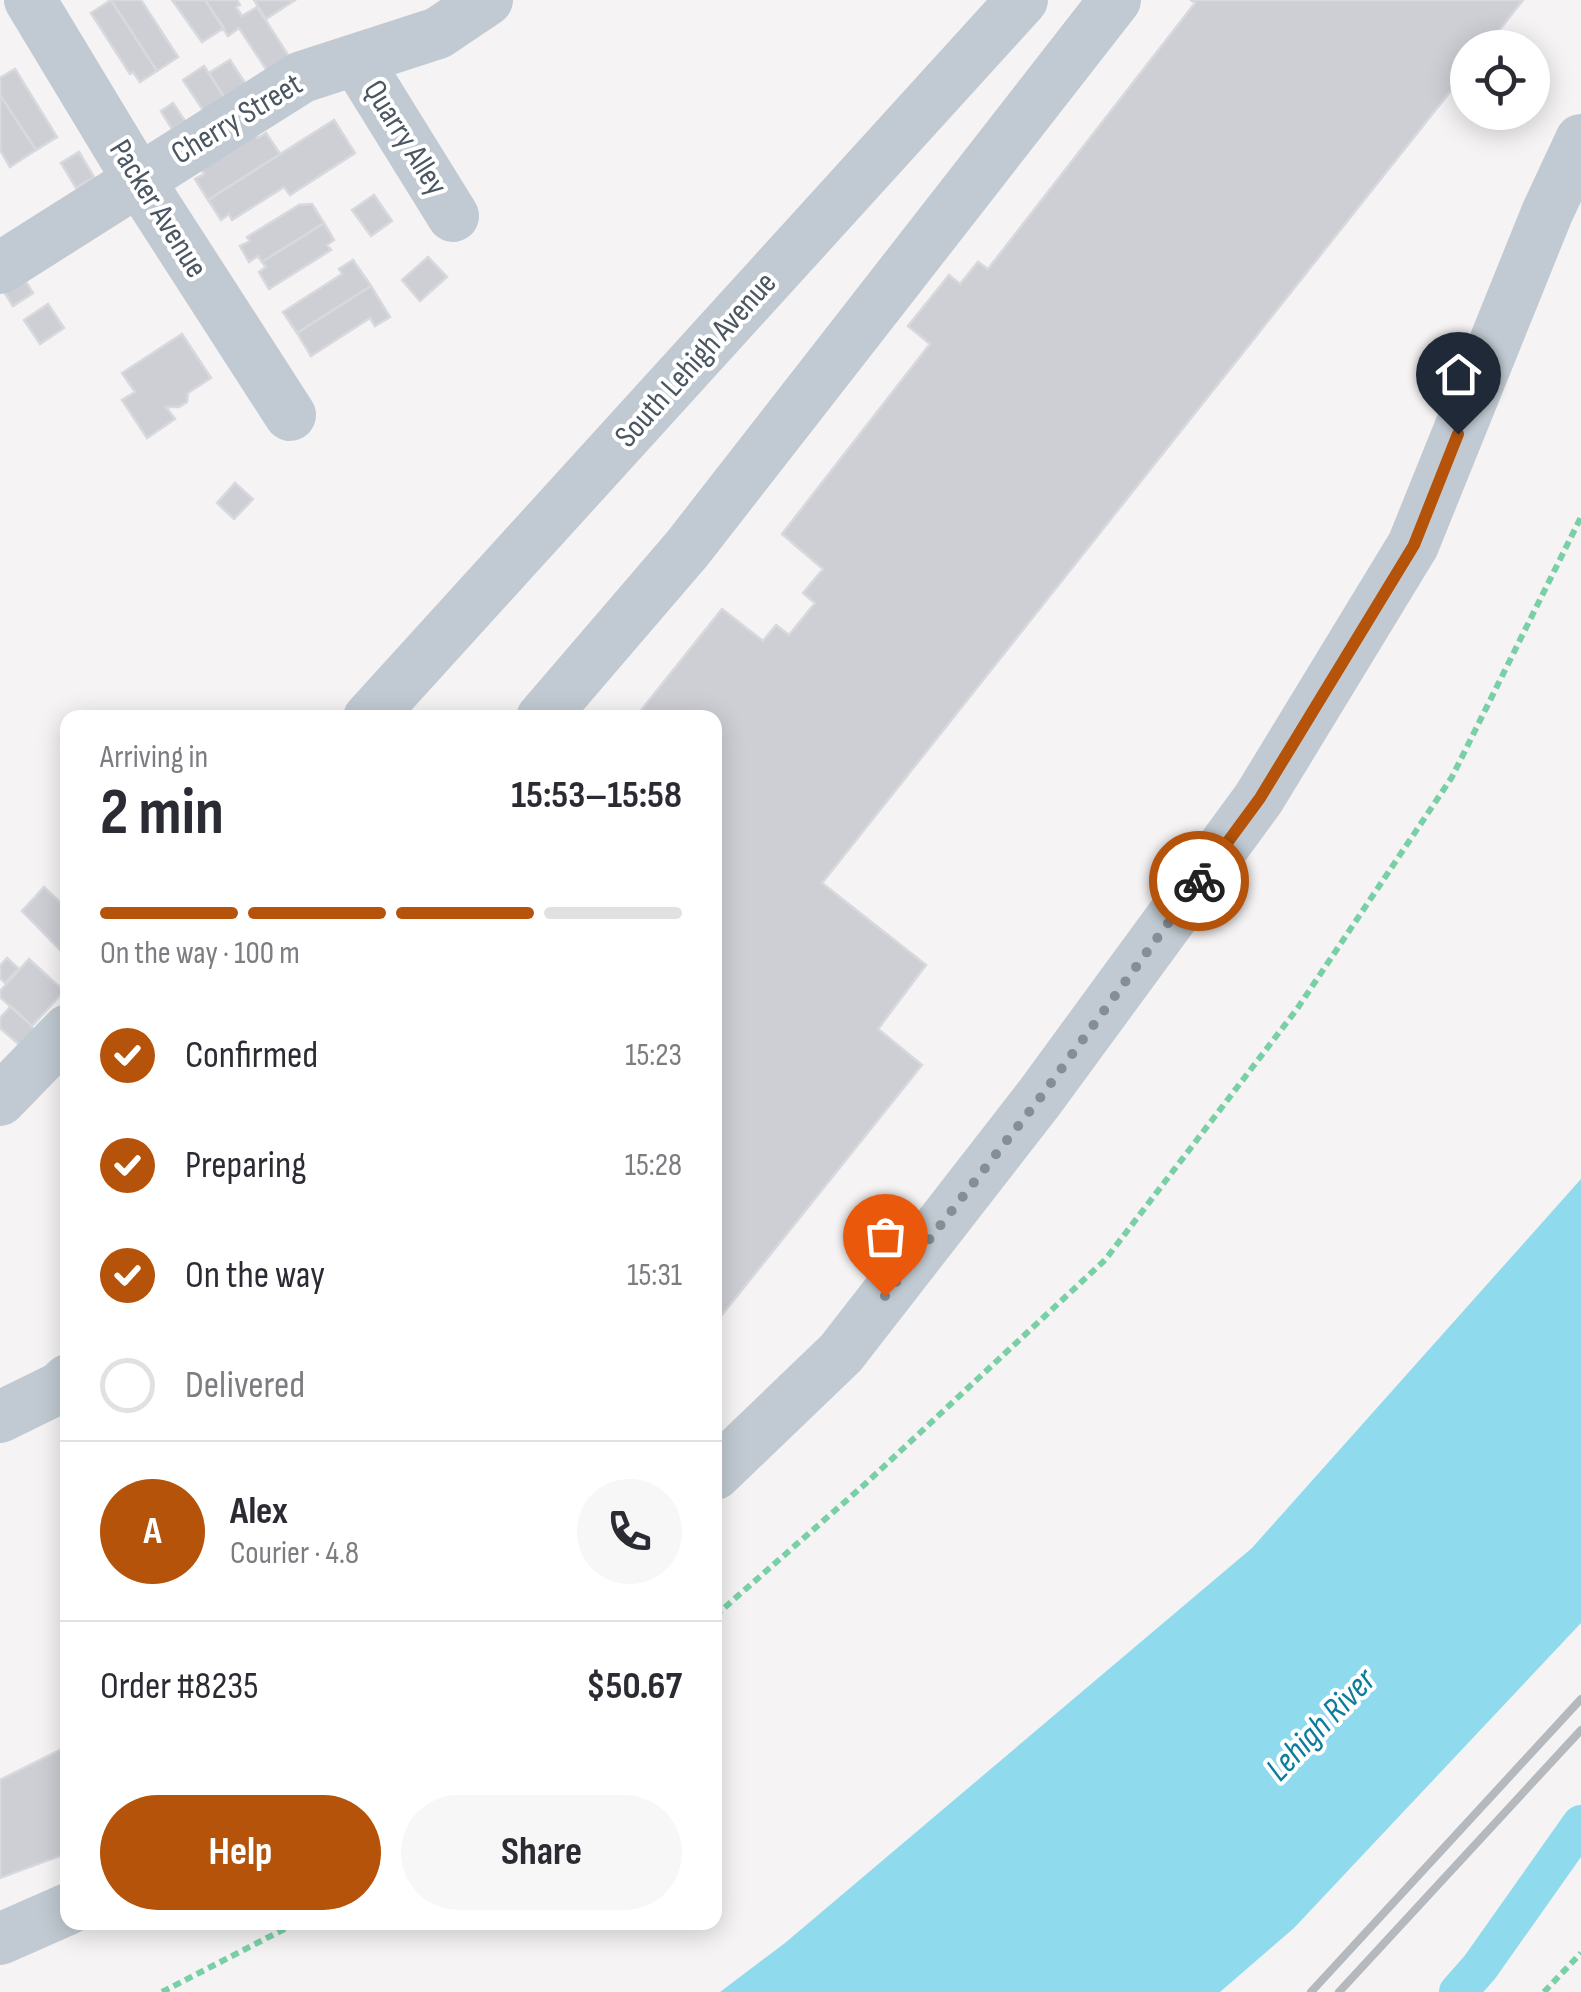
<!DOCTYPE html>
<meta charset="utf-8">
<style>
body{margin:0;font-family:"Sofia Sans Condensed",sans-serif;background:#f7f7f7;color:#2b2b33;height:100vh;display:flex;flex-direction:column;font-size:38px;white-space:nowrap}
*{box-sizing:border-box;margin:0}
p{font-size:32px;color:#7c7c81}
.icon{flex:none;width:55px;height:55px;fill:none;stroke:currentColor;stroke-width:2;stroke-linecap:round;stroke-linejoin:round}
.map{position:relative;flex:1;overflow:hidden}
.panel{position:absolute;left:60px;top:710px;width:662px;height:1220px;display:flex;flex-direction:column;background:#fff;border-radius:20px;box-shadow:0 5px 25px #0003}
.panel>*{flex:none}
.fabs{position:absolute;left:1450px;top:30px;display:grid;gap:20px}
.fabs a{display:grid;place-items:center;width:100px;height:100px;border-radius:50%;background:#fff;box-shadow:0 5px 25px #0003;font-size:50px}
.pin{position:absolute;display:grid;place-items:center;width:85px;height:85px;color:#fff;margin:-102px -42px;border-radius:50% 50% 50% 0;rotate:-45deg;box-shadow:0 0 10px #0007}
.pin .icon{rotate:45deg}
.courier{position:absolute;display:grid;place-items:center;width:100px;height:100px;margin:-50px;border:8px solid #b45309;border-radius:50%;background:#fff;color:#222;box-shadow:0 2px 12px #0007}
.overview em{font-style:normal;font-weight:700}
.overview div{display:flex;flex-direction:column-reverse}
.overview{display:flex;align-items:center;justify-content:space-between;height:170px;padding:0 40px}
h1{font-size:65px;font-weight:700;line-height:75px}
.bar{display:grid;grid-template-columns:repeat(4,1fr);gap:15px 10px;align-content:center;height:120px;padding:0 40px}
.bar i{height:12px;border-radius:8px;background:#e1e1e2}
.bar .current{background:#b45309}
.bar p{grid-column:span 4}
.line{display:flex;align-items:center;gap:25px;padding:0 40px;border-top:2px solid #e1e1e2}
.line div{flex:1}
.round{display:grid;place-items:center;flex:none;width:105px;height:105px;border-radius:52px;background:#f7f7f7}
ol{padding:0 40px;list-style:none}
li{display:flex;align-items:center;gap:30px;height:110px}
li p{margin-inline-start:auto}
li .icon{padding:10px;border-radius:50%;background:#b45309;color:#fff;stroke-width:4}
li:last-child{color:#7c7c81}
li i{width:55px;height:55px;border:5px solid #e1e1e2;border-radius:50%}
.cta{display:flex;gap:20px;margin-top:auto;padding:20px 40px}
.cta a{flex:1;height:115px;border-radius:60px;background:#b45309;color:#fff;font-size:40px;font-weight:700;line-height:115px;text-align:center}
.cta a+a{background:#f7f7f7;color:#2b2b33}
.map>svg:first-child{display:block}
</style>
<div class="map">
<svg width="1581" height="1992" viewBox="0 0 1581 1992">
<rect width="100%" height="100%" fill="#f5f3f3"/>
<!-- water -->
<path fill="#90daee" d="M 1581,1179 L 1581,1623 L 1294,1928 L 1220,1992 L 720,1992 L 785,1943 L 1252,1548 Z"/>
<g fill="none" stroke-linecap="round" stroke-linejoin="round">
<!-- canal -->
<path stroke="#90daee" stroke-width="38" d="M 1458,1992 L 1480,1967 L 1581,1824"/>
</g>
<!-- building -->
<path fill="#cdcfd5" stroke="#d7d9de" stroke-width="2.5" d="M 111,0 L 141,0 L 178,57 L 157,71 Z
M 111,0 L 157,71 L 140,82 L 133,72 L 130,74 L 91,13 Z
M 172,0 L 205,0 L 224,28 L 202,42 Z
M 205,0 L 237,0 L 240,5 L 236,7 L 242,16 L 257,7 L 292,61 L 270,75 L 239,28 L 228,36 Z
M 254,0 L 295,0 L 266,19 Z
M 1191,0 L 1523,0 L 1485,48 L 1468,48 L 1468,69 L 822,883 L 926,965 L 878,1029 L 922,1065 L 717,1321 L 715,718 L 635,718 L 722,609 L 763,641 L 776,625 L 789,635 L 815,603 L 803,593 L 823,569 L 782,534 L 930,344 L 908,326 L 949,275 L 960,284 L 978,262 L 988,269 L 1195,3 Z
M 230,60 L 247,86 L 226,100 L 209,73 Z
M 204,66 L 226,100 L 205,113 L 183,80 Z
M 15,69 L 57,137 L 36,150 L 0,95 L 0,78 Z
M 0,95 L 36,150 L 10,167 L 0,150 Z
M 173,103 L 185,121 L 172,129 L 161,111 Z
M 334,120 L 355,153 L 290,195 L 284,187 L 232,220 L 229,214 L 221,220 L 208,200 Z
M 266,133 L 280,154 L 208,200 L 195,179 L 204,174 L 200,168 L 254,134 L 258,138 Z
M 79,152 L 94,177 L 76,188 L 61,163 Z
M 374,195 L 392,221 L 371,236 L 352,210 Z
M 312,204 L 324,223 L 262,262 L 258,256 L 249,262 L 240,246 L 250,241 L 247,237 L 299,205 Z
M 324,223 L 334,240 L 327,245 L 331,250 L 269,289 L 259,272 L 266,267 L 262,262 Z
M 428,257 L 447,277 L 420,301 L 402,280 Z
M 353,260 L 371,286 L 297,333 L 283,312 L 342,274 L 339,269 Z
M 21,274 L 33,293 L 13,306 L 1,287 Z
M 371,286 L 390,317 L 375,326 L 370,318 L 311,356 L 297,333 Z
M 48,304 L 64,328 L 40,344 L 24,320 Z
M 182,334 L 211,378 L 188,393 L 187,402 L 179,407 L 166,407 L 175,419 L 147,438 L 122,400 L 135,392 L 122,373 Z
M 235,483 L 253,499 L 234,519 L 217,503 Z
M 44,887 L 65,907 L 68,904 L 67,957 L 22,911 Z
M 7,958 L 19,969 L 5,983 L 0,978 L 0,966 Z
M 29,959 L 64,991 L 32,1026 L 0,997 L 0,991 Z
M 11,1006 L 37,1031 L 22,1047 L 0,1028 L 0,1018 Z
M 68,1746 L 68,1853 L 0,1878 L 0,1780 Z"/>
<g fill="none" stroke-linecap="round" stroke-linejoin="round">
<!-- path -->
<path stroke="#7ad0a6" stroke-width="6" stroke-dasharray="8 5" stroke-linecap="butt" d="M 715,1616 L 864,1485 L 1105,1260 L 1297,1009 L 1452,777 L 1581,517
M 162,1992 L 298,1922
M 1544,1992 L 1581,1953"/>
<!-- minor -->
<path stroke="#c1cad2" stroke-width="52" d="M 30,0 L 138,179 L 290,415
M 357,61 L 453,216
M 0,268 L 302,77 L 438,33 L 487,0
M 369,718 L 1022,0
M 542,718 L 687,549 L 1115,0
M 0,1100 L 68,1030
M 0,1417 L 61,1387 L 68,1380
M 715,1474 L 841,1353 L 1040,1097 L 1259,798 L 1413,545 L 1547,213 L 1581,140
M 0,1939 L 68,1909"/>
<!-- rail -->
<path stroke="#b5b8bd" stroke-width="8" d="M 1311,1992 L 1581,1699
M 1339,1992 L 1581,1730"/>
</g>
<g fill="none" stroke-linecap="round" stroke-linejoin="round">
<!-- done -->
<path stroke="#868d94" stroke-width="10" stroke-dasharray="0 18" d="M 885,1296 L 1040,1098 L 1199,881"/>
<!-- route -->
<path stroke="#b45309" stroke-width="12" d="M 1199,881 L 1260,798 L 1414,545 L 1458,434"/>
</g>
<g text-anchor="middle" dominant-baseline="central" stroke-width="8" stroke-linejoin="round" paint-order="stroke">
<!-- street labels -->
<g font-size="32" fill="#4a5661" stroke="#fff">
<text transform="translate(237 119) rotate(-31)">Cherry Street</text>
<text transform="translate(405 138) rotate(58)">Quarry Alley</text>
<text transform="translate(158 209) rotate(58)">Packer Avenue</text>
<text transform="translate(696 360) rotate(-48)">South Lehigh Avenue</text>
</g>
<!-- water labels -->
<g font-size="35" font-style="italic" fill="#0c7c9b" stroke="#fff">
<text transform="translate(1321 1725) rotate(-46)">Lehigh River</text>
</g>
</g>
</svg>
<div class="fabs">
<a><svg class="icon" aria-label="locate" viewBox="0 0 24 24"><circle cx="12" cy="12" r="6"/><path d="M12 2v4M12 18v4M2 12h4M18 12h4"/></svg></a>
</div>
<div class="pin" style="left:885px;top:1296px;background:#ea580c"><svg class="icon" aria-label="bag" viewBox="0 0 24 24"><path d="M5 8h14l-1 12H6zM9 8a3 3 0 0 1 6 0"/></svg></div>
<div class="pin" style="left:1458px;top:434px;background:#1f2937"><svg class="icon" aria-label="home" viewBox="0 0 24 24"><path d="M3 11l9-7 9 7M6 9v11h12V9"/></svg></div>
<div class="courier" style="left:1199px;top:881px"><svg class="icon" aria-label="bike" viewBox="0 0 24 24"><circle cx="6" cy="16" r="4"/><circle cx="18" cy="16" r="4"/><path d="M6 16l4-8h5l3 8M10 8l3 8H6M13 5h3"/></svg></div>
<section class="panel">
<div class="overview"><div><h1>2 min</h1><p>Arriving in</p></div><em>15:53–15:58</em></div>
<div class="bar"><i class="current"></i><i class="current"></i><i class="current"></i><i></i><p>On the way · 100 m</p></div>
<ol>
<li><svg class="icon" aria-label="check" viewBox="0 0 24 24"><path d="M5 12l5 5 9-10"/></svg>Confirmed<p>15:23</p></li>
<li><svg class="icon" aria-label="check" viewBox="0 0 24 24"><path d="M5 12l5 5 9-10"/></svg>Preparing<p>15:28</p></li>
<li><svg class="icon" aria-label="check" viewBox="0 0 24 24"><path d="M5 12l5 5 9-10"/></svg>On the way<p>15:31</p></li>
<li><i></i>Delivered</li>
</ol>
<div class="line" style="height:180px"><b class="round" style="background:#b45309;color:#fff">A</b><div><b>Alex</b><p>Courier · 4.8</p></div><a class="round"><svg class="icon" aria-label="phone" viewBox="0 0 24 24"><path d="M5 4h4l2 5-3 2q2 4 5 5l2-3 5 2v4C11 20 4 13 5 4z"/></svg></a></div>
<div class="line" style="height:130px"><div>Order #8235</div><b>$50.67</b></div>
<div class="cta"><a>Help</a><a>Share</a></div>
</section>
</div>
